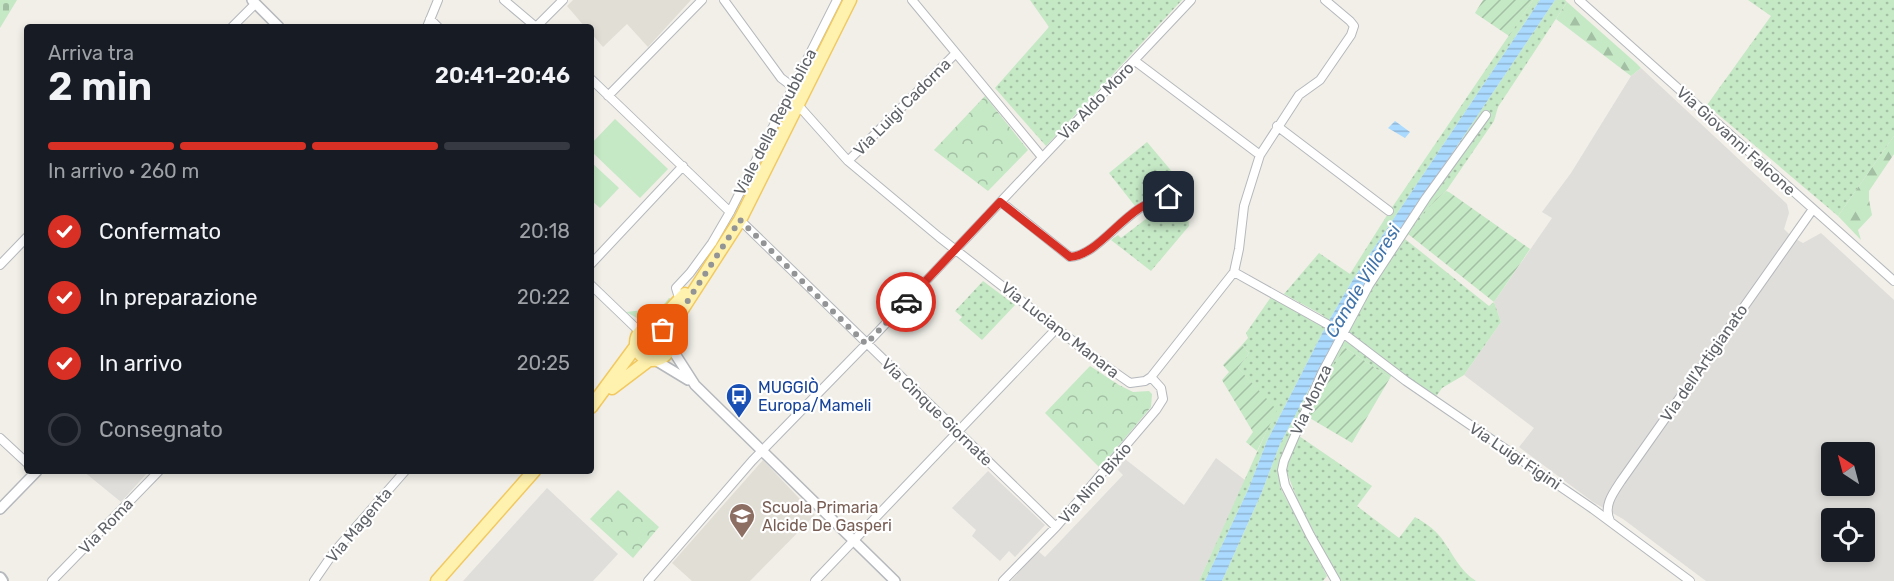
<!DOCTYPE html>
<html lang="it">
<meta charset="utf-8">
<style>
body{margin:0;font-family:Rubik,sans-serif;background:#20242c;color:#f1f3f6;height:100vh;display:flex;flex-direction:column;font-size:22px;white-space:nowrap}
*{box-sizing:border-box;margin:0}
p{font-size:20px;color:#9ea1a6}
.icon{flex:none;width:33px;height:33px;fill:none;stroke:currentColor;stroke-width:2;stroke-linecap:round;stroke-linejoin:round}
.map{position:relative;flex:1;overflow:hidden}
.side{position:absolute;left:24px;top:24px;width:570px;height:450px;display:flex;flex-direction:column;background:#171b24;border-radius:6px;box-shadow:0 3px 9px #0003}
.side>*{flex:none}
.needle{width:39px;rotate:324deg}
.tools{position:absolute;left:1821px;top:442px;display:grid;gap:12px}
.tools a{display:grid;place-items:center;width:54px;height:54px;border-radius:6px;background:#171b24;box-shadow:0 3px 9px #0003;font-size:30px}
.pin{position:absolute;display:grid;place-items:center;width:51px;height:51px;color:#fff;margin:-26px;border-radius:12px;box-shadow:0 3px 9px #0006}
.courier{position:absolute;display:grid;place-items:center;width:60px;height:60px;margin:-30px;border:4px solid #d93025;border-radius:50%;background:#fff;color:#222;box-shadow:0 2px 8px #0007}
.summary em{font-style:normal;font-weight:600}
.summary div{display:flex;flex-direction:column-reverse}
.summary{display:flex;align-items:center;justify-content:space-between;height:102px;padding:0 24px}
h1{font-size:39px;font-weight:600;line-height:45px}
.bar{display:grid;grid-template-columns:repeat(4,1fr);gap:9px 6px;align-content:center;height:72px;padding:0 24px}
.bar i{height:8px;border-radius:4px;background:#363941}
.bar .current{background:#d93025}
.bar p{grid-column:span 4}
ol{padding:0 24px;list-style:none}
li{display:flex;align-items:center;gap:18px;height:66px}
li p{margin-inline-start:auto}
li .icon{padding:6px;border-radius:50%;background:#d93025;color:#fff;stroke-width:4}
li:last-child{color:#9ea1a6}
li i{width:33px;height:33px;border:3px solid #363941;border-radius:50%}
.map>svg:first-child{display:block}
</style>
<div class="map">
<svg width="1894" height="581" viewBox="0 0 1894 581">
<defs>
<pattern id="grass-dots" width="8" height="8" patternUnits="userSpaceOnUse" patternTransform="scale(1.5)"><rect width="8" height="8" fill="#c5e8c5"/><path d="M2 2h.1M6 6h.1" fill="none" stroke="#a3c0a4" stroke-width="1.8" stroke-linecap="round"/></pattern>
<pattern id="forest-firs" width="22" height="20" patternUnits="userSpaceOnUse" patternTransform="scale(1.5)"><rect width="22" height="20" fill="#c5e8c5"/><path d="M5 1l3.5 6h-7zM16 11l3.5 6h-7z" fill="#a3c0a4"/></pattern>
<pattern id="cemetery-stones" width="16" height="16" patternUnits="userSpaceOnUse" patternTransform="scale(1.5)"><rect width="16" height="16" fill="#c5e8c5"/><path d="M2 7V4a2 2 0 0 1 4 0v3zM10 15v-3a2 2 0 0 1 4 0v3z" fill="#a3c0a4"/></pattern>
<pattern id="park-crowns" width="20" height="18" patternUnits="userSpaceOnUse" patternTransform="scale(1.5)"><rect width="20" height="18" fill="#c5e8c5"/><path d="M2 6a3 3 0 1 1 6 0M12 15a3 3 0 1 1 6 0" fill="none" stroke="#a3c0a4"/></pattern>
<pattern id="garden-furrows" width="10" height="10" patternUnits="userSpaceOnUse" patternTransform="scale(1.5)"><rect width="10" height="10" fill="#c5e8c5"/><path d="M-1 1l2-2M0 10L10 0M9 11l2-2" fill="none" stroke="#a3c0a4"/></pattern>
<pattern id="water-rules" width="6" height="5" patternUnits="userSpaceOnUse" patternTransform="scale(1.5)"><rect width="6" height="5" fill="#aadaff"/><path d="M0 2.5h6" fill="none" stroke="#8eb4d2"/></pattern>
</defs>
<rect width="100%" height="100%" fill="#f1efe8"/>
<!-- industrial -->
<path fill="#e0deda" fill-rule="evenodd" d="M 1641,68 L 1787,204 L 1789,213 L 1784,229 L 1792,237 L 1803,243 L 1821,233 L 1894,300 L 1894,581 L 1706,581 L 1623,519 L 1593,502 L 1519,447 L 1534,428 L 1464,375 L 1501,322 L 1494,302 L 1552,218 L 1542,212 L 1571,173 L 1631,76 ZM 1832,453 L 1864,453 L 1864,486 L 1832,486 ZM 1832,519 L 1864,519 L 1864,552 L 1832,552 Z
M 1216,458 L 1245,480 L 1199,581 L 1011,581 L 1038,551 L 1045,557 L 1087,513 L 1123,475 L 1117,469 L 1125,459 L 1184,505 Z
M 83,471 L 149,471 L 121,502 Z
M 988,471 L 1045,525 L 1015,557 L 1009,551 L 1000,561 L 972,536 L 976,530 L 952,508 Z
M 547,488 L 618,554 L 593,581 L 463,581 Z"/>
<!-- education -->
<path fill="#e1ded6" d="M 573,0 L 691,0 L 648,47 L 627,24 L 603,47 L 591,33 L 591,27 L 585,27 L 567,6 Z
M 763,460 L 815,515 L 750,581 L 692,581 L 672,563 Z"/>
<!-- grass -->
<path fill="url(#grass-dots)" d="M 1030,0 L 1182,0 L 1046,146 L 995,88 L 1049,27 Z
M 1533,0 L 1540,0 L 1354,278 L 1327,324 L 1267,441 L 1248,490 L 1205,581 L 1199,581 L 1276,410 L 1238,368 L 1249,353 L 1242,345 L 1248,338 L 1246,333 L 1271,297 L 1320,325 L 1324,316 L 1284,294 L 1319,253 L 1350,274 L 1391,209 Z
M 1555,0 L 1565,0 L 1567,2 L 1498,107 L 1494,121 L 1446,191 L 1436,199 L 1405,239 L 1489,306 L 1494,302 L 1501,322 L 1464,375 L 1442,388 L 1435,398 L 1393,373 L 1390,378 L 1344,347 L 1299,436 L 1372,486 L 1357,506 L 1399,538 L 1415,517 C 1425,523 1435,529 1442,539 C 1453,554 1459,570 1476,581 L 1340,581 L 1299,504 L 1286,470 L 1280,487 L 1327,576 L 1323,581 L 1222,581 L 1261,494 L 1280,444 L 1365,283 Z
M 1748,0 L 1894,0 L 1894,136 L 1838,216 L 1707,105 L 1771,16 Z
M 1147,142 L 1174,174 L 1135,206 L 1109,173 Z
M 1162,201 L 1171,201 L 1188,214 L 1189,226 L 1151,271 L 1111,240 L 1118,235 L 1121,238 L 1159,209 L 1155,204 Z
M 983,281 L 1015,305 L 982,340 L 959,320 L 962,317 L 955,311 Z
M 669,298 L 674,301 L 655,321 L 637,318 L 626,312 L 661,308 Z
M642 343a10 10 0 1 1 20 0a10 10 0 1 1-20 0Z"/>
<!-- forest -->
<path fill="url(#forest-firs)" d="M 1567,2 L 1636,63 L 1641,68 L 1631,76 L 1556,19 Z
M 1894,136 L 1894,154 L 1869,191 L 1869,200 L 1872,215 L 1858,230 L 1861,240 L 1838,216 Z"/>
<!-- cemetery -->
<path fill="url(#cemetery-stones)" d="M 0,0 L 17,0 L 0,28 Z"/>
<!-- park -->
<path fill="url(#park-crowns)" d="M 985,96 L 1028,150 L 988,191 L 934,150 Z
M 1090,366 L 1119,385 L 1133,392 L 1149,391 L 1152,394 L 1151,407 L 1100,468 L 1045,413 Z
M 618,490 L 659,527 L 633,558 L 590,519 Z"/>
<!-- garden -->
<path fill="url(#garden-furrows)" d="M 1483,0 L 1533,0 L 1509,36 L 1475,13 Z
M 1446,191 L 1449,192 L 1530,249 L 1494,302 L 1408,234 L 1436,199 Z
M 1242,345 L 1249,353 L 1238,368 L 1277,410 L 1257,451 L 1246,442 L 1253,432 L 1222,380 L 1229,372 L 1223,365 Z
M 1344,347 L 1390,378 L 1352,443 L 1308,417 Z"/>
<!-- pitch -->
<path fill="#c5e8c5" d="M 615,119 L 668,169 L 640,198 L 591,151 L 591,144 Z
M 591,162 L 619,188 L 600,208 L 591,200 Z"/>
<!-- water -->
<path fill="url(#water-rules)" d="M 1540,0 L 1555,0 L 1365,283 L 1280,444 L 1261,494 L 1222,581 L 1205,581 L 1248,490 L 1267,441 L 1327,324 L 1354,278 Z
M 1395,121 L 1410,132 L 1405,138 L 1388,128 Z"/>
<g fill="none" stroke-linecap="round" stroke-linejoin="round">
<!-- minor casing -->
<g stroke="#b5b8bc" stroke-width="10">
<path id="minor" d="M 504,0 L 536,27
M 724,0 L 781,78 L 793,87
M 912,0 L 1042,157
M 1579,0 L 1894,281
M 430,19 L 438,27
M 232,27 L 255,4
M 427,27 L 438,0
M 536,27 L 563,0
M 1135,61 L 1260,155
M 591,79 L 730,212
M 608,96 L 702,0
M 798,105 L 848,161 L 939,237 L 1096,359 L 1130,383 L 1145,381 L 1151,377 L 1234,272 L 1239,249 L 1244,206 L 1260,155 L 1299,95 L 1320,80 L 1351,35 L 1354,26 L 1350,21 L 1325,0
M 1277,126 L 1389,211
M 848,161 L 956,53
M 1001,202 L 1070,257 C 1102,255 1129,200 1169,197
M 740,220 L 1056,527
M 591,264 L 683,166
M 0,265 L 27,237
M 1234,272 L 1327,324
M 591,285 L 640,332
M 680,301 L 676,288 L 690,273 L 712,243 L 730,212 L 837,0
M 1339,330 L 1406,381 L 1593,509 L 1690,581
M 0,438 L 27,463
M 1610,521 C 1603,506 1613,493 1621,481 L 1813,209
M 52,581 L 159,471
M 314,581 L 334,552 L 405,471
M 648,581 L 752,461 L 874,336 L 1191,0
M 815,581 L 1057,328
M 1003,581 L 1056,527 L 1156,410 L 1163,399 L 1161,388 L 1151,377
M 1336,581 L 1310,535 L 1285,485 L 1282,470 L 1284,461 L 1322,373 L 1369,285 L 1426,198 L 1486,115"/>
</g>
<!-- tertiary casing -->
<g stroke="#b5b8bc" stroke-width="12">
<path id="tertiary" d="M 252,0 L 279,27
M 670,346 L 695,385 L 895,581
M 655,360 L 688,380
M 0,509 L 37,471"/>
</g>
<!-- secondary casing -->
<g stroke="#b6babf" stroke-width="14">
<path id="secondary" d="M 0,578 L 2,581"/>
</g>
<!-- primary casing -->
<g stroke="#f2c960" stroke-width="15">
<path id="primary" d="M636 343a17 17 0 1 1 34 0a17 17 0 1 1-34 0Z
M 655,326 L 685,294
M 667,333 L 740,220 L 850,0
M 612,388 L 649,360
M 591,407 L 636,346
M 437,581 L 534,471"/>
</g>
<!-- minor -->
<use href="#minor" stroke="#fff" stroke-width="8"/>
<!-- tertiary -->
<use href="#tertiary" stroke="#fff" stroke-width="9"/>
<!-- secondary -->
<use href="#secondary" stroke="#fff" stroke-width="10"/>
<!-- primary -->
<use href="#primary" stroke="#fff2af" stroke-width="12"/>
</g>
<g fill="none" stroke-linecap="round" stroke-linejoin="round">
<!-- done -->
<path stroke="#929495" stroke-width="6" stroke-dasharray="0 10.8" d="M 663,330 L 667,333 L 740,220 L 866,344 L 906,302"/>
<!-- route -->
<path stroke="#d93025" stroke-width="8" d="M 906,302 L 1000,202 L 1070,257 C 1102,255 1128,200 1169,197"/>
</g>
<!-- icons -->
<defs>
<g id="bus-pin" transform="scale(1.35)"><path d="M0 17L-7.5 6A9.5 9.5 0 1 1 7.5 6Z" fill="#1a4fb4" stroke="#fff"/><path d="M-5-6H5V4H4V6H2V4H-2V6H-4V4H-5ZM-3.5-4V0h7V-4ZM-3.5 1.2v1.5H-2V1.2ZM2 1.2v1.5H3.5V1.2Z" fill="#fff"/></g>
<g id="school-pin" transform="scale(1.35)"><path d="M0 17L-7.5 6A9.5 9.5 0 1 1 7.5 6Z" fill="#8d6e63" stroke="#fff"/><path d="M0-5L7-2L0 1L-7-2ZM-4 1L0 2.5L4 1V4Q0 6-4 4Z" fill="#fff"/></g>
</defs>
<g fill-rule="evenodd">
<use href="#bus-pin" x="739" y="396"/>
<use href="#school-pin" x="742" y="516"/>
</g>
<g text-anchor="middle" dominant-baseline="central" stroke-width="4.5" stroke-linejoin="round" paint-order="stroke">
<!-- street labels -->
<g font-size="16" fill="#5f6368" stroke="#fff">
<text transform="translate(1096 101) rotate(-46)">Via Aldo Moro</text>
<text transform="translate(902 107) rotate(-45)">Via Luigi Cadorna</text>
<text transform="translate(775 122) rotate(-63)">Viale della Repubblica</text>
<text transform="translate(1736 141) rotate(42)">Via Giovanni Falcone</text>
<text transform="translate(1060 330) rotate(38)">Via Luciano Manara</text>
<text transform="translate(1704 363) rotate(-55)">Via dell'Artigianato</text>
<text transform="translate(1311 400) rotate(-65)">Via Monza</text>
<text transform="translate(937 412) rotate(44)">Via Cinque Giornate</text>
<text transform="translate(1515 456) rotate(34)">Via Luigi Figini</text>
<text transform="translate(1095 483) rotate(-49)">Via Nino Bixio</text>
<text transform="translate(359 525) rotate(-50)">Via Magenta</text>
<text transform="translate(106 526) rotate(-46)">Via Roma</text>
</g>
<!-- transit labels -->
<g font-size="16" fill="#164399" stroke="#fff" text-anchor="start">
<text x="758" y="387">MUGGIÒ<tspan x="758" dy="18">Europa/Mameli</tspan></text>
</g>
<!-- education labels -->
<g font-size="16" fill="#785e54" stroke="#fff" text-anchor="start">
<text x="762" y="507">Scuola Primaria<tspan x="762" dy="18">Alcide De Gasperi</tspan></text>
</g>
<!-- water labels -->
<g font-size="18" font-style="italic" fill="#4174aa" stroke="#fff">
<text transform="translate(1363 281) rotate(-59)">Canale Villoresi</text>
</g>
</g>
</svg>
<div class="tools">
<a><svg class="needle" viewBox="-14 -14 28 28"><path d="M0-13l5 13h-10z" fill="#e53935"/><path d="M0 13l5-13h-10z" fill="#9ea1a6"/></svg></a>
<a><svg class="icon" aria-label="locate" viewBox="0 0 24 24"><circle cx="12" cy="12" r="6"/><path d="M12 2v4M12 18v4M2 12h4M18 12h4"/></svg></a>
</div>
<div class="pin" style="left:663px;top:330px;background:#ea580c"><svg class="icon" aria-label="bag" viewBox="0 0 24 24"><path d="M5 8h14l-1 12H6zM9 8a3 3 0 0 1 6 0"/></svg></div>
<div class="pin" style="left:1169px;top:197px;background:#1f2937"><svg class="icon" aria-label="home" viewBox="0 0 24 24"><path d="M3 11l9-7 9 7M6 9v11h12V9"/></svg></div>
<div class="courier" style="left:906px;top:302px"><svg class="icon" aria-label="car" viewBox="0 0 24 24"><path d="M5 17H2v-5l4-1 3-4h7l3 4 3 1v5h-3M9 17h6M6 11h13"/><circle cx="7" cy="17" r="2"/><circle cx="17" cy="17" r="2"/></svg></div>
<section class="side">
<div class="summary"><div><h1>2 min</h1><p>Arriva tra</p></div><em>20:41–20:46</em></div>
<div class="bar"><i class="current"></i><i class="current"></i><i class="current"></i><i></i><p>In arrivo · 260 m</p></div>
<ol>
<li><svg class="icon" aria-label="check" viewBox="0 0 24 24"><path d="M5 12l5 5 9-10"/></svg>Confermato<p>20:18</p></li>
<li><svg class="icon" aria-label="check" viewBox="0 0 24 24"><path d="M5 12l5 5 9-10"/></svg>In preparazione<p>20:22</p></li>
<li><svg class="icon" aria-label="check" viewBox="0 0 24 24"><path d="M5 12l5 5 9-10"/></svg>In arrivo<p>20:25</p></li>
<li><i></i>Consegnato</li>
</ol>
</section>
</div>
